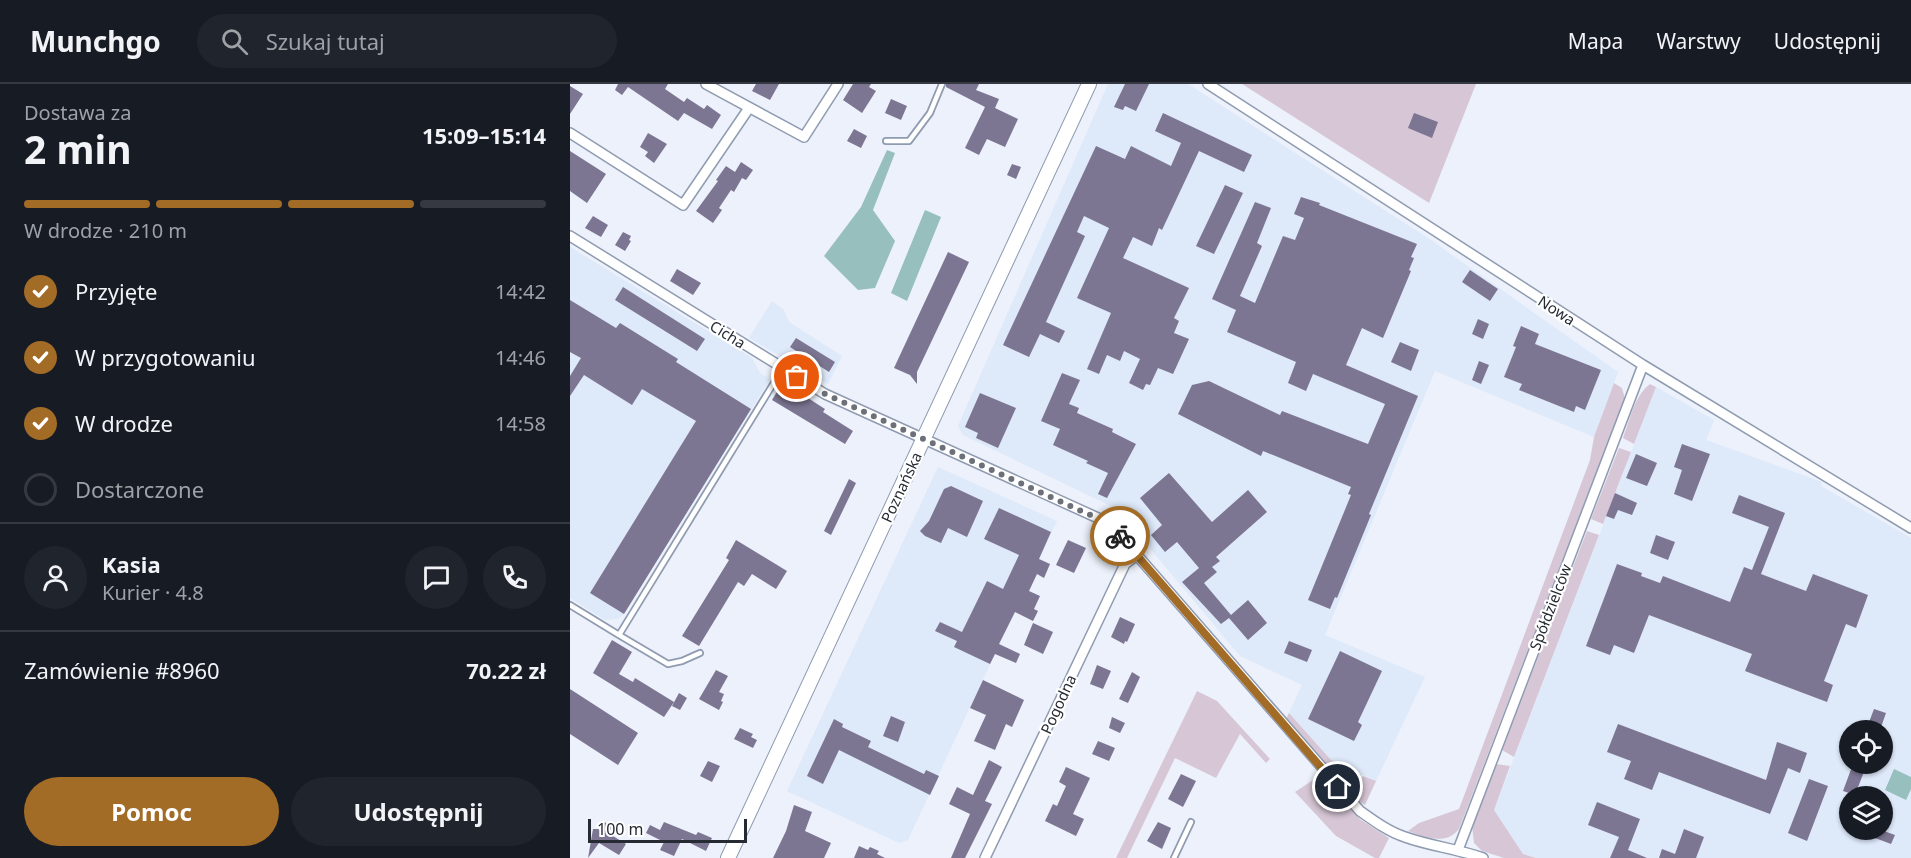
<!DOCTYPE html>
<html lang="pl">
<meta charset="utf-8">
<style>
body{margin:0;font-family:"Noto Sans",sans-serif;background:#20242c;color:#f1f3f6;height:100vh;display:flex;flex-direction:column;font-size:22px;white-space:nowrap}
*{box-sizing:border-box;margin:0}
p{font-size:20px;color:#9ea1a6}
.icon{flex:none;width:33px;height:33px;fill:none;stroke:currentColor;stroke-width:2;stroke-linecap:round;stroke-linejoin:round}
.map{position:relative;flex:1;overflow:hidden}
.panel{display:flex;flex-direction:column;background:#171b24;width:570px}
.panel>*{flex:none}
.buttons{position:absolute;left:1269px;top:636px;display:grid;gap:12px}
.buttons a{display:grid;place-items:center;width:54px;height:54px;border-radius:50%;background:#171b24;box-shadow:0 2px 4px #0004;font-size:30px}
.scale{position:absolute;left:18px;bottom:15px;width:159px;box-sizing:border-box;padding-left:6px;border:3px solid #262b33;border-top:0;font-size:16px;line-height:21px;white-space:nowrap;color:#262b33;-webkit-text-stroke:4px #fff;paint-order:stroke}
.pin{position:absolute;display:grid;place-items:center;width:51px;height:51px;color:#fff;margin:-26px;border:3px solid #fff;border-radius:50%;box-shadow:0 2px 6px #0007}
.courier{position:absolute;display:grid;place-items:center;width:60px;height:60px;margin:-30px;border:4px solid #a26c26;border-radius:50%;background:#fff;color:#222;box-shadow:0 2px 8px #0007}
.head em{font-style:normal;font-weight:700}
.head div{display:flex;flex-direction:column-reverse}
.head{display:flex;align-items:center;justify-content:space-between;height:102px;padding:0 24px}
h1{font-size:39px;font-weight:700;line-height:45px}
.bar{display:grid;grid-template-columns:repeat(4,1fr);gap:9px 6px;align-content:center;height:72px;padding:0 24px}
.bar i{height:8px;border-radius:4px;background:#363941}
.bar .active{background:#a26c26}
.bar p{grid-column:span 4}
.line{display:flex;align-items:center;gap:15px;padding:0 24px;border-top:2px solid #363941}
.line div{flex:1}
.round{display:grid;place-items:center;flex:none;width:63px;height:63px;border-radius:32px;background:#20242c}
ol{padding:0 24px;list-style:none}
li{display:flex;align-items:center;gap:18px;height:66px}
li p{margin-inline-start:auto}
li .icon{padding:6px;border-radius:50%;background:#a26c26;color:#fff;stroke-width:4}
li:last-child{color:#9ea1a6}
li i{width:33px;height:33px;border:3px solid #363941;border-radius:50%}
.cta{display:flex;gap:12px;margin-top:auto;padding:12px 24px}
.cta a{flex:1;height:69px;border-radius:36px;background:#a26c26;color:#fff;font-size:24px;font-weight:700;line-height:69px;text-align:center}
.cta a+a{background:#20242c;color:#f1f3f6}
header{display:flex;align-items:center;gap:36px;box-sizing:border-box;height:84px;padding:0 30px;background:#171b24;border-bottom:2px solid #363941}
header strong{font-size:28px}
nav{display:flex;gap:33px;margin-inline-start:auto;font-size:21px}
.search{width:420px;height:54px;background:#20242c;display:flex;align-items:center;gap:15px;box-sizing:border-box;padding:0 21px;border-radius:33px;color:#9ea1a6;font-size:22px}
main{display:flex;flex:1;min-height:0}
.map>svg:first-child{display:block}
</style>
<header>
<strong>Munchgo</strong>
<div class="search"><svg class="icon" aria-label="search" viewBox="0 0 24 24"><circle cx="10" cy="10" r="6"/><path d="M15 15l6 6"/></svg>Szukaj tutaj</div>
<nav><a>Mapa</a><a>Warstwy</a><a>Udostępnij</a></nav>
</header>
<main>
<section class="panel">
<div class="head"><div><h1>2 min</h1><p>Dostawa za</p></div><em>15:09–15:14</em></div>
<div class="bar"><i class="active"></i><i class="active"></i><i class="active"></i><i></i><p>W drodze · 210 m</p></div>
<ol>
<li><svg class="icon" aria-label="check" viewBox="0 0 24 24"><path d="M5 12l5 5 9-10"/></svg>Przyjęte<p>14:42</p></li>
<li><svg class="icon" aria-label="check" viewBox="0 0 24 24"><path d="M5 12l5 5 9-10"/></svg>W przygotowaniu<p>14:46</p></li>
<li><svg class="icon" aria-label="check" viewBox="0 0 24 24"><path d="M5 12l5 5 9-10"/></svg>W drodze<p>14:58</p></li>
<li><i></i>Dostarczone</li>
</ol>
<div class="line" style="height:108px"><a class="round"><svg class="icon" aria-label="person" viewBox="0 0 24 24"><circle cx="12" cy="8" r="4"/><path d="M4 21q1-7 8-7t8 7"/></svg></a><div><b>Kasia</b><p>Kurier · 4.8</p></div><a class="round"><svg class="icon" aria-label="chat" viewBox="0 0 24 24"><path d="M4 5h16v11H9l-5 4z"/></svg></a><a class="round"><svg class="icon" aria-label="phone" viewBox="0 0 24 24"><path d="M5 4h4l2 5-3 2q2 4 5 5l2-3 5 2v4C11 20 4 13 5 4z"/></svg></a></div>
<div class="line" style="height:78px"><div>Zamówienie #8960</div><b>70.22 zł</b></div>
<div class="cta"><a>Pomoc</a><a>Udostępnij</a></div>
</section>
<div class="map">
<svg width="1341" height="774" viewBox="0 0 1341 774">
<rect width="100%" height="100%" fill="#ecf1fb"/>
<!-- built -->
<path fill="#dee9fa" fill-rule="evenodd" d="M 538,0 L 618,0 L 861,156 L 1048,288 L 1024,353 L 865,287 L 755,551 L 855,593 L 806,697 L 761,676 L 719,629 L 732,601 L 670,572 L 547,425 L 393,351 L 388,342 Z
M 0,163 L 182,274 L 190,289 L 200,295 L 54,530 L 48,535 L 35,536 L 0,514 Z
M 202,217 L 214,226 L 219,238 L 272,272 L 258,300 L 179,254 Z
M 1086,303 L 1144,336 L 1136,356 L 1252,398 L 1251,402 L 1341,454 L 1341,774 L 966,774 L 953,770 L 924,726 ZM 1280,646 L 1312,646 L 1312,680 L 1280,680 ZM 1280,712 L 1312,712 L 1312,746 L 1280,746 Z
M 368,383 L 487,437 L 338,756 L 329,759 L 217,707 Z"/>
<!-- green -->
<path fill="#d7c7d6" d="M 672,0 L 906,0 L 859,119 Z
M 1044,299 L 1052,304 L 1055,315 L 889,745 C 876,762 854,753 838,747 L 849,739 L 889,725 L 1020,376 L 1024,353 Z
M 1080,300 L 1086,303 L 1064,360 L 1053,354 C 1060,336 1064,312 1080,300 Z
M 1049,364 L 1061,368 L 1033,440 L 1021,435 Z
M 1017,447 L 1029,451 L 944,673 L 932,666 Z
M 627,607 L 647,617 L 700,675 L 696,679 L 670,650 L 646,694 L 605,674 L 557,774 L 546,774 Z
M 719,629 L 761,676 L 784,687 C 780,693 776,697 768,695 L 716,635 Z
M 926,680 L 940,682 L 924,726 L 953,770 L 966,774 L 934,774 L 912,767 L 904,759 L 902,742 Z
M 749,692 L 791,736 L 819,754 L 809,774 L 805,774 L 766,752 L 725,708 Z
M 793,692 L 806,697 L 795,721 L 786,715 L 783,707 Z"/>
<!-- water -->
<path fill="#96bfbe" d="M 317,66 L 325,69 L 303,126 L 325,157 L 305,204 L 288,206 L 254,172 L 291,123 Z
M 355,126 L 371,133 L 337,217 L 321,209 Z
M 1324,685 L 1341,693 L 1341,705 L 1336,716 L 1315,706 Z"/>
<!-- building -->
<path fill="#7d7693" d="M 48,0 L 98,0 L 95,5 L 114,18 L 117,14 L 134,25 L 137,21 L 151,31 L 142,45 L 114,29 L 108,37 L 58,3 L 52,11 L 45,6 Z
M 186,0 L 209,0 L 200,16 L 182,7 Z
M 283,0 L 301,0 L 299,3 L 306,7 L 292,29 L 273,16 Z
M 376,0 L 409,0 L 406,6 L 429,15 L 425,24 L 448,35 L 435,63 L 417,55 L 409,71 L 395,64 L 415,23 L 376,3 Z
M 555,0 L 579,0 L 566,27 L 555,22 L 553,26 L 544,23 Z
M 0,2 L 13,10 L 0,30 Z
M 321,15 L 337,22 L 331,36 L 315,29 Z
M 593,29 L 682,71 L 674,88 L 629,67 L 592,146 L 589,144 L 582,162 L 563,153 L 553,174 L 619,204 L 604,234 L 609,237 L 604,249 L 619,255 L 603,290 L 588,284 L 580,301 L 576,300 L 573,306 L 559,299 L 570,275 L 554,267 L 550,277 L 537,271 L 529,290 L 517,285 L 541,229 L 507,214 L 539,144 L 514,132 L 507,148 L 515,152 L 476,238 L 495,247 L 489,259 L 470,250 L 459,273 L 433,261 L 526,62 L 555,75 L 561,62 L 601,82 L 611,59 L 585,47 Z
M 844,29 L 868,38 L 862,54 L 838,44 Z
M 284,45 L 297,52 L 291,64 L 277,57 Z
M 78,49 L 97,60 L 84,79 L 75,72 L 78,68 L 70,63 Z
M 0,67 L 36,90 L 17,119 L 0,107 Z
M 171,78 L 183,86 L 176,96 L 172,94 L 164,108 L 161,106 L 149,124 L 152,126 L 143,139 L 126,127 L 148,97 L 146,96 L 156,82 L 165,88 Z
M 442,80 L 451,83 L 446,95 L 437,91 Z
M 655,101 L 673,109 L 644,170 L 626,162 Z
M 731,113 L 750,119 L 749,121 L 847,160 L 841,173 L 844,174 L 839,186 L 841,187 L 813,254 L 792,244 L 776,281 L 848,312 L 799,430 L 801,431 L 767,514 L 765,513 L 760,525 L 738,516 L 781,411 L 778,410 L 781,403 L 693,367 L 691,372 L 608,330 L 622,301 L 639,297 L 710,331 L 712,327 L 798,360 L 815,320 L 743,290 L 736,307 L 718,299 L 726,278 L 657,248 L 666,226 L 642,215 L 685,118 L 701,124 L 687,159 L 692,162 L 670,212 L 685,219 L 713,152 L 725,156 L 734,134 L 724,130 Z
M 23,132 L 38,141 L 31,153 L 15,144 Z
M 53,148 L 61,152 L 59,156 L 61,157 L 55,167 L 45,161 Z
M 378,168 L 399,178 L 347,288 L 347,300 L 340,291 L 324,284 Z
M 107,185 L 131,199 L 123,211 L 100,197 Z
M 900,186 L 928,205 L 920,217 L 892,198 Z
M 53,203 L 135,255 L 127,267 L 45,216 Z
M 0,216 L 46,244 L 50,239 L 108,275 L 106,278 L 181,325 L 54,530 L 20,509 L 126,337 L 72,305 L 62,321 L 14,291 L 0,312 L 0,292 L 11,274 L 0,268 Z
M 908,235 L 919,240 L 913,255 L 902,250 Z
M 951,242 L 969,250 L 965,260 L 1031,286 L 1015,326 L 1006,322 L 1004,328 L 949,306 L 952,300 L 934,293 L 946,263 L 943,262 Z
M 226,254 L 265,278 L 259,288 L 220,263 Z
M 830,258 L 849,266 L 841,287 L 821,278 Z
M 909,277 L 919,281 L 911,300 L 902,296 Z
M 492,289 L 510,296 L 499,320 L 509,324 L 507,329 L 543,345 L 542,348 L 566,360 L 537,414 L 528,410 L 538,389 L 516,379 L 518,377 L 483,361 L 490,345 L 471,337 Z
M 213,298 L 255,325 L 253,328 L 283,347 L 275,360 L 202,316 Z
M 410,309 L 446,324 L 428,364 L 406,354 L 408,349 L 395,343 Z
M 1112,360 L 1140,370 L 1122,417 L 1104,410 L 1112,386 L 1104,383 Z
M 1066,370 L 1087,379 L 1077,402 L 1056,394 Z
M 599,389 L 642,438 L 678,406 L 697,428 L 646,473 L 650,477 L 642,483 L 647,488 L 634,499 L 661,531 L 678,516 L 697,539 L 678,556 L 659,534 L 651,540 L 612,498 L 629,484 L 607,458 L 595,468 L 581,451 L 592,441 L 570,414 Z
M 279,395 L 286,399 L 261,451 L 254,447 Z
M 381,402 L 413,417 L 397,453 L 378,444 L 371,459 L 355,452 L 350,447 L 359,437 L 374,405 Z
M 1045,409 L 1067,419 L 1062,431 L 1048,426 L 1044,435 L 1036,432 Z
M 1169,411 L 1215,429 L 1191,490 L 1236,507 L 1243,490 L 1298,511 L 1286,544 L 1276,540 L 1254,597 L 1263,601 L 1257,618 L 1175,587 L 1182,570 L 1079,531 L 1064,569 L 1044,561 L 1040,571 L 1016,562 L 1047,480 L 1072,489 L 1071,492 L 1090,499 L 1093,492 L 1160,518 L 1174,483 L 1182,486 L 1199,443 L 1162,429 Z
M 429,424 L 481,448 L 469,475 L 480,480 L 474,494 L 467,490 L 459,507 L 470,512 L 464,525 L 468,527 L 463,537 L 445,528 L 429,560 L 450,570 L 446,579 L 425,570 L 420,580 L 384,563 L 387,557 L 365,547 L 370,538 L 392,548 L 417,497 L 433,505 L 449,471 L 414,455 Z
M 1086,451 L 1105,458 L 1098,476 L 1080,469 Z
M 166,456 L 217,487 L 206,505 L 182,490 L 174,502 L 168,498 L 129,562 L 112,552 L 159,476 L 156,474 Z
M 498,456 L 516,464 L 504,489 L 486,481 Z
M 550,533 L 565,540 L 557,558 L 555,557 L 554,560 L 541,553 Z
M 463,539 L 483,548 L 473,570 L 454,561 Z
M 42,556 L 62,568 L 49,590 L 63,598 L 65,594 L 104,618 L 94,633 L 23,589 Z
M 719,557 L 742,566 L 737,578 L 714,569 Z
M 770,567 L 812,587 L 788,638 L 792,641 L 784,657 L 738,635 Z
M 527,581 L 541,587 L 533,605 L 520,600 Z
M 146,586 L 158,592 L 149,608 L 154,610 L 151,617 L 153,618 L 149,626 L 129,615 Z
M 562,588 L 570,593 L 558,619 L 549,615 Z
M 413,596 L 454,616 L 442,643 L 436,640 L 425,666 L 404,657 L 416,631 L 400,624 Z
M 0,605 L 68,649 L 48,681 L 0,650 Z
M 109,609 L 117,614 L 110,626 L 102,622 Z
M 1304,625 L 1316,629 L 1310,646 L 1296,646 Z
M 321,632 L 335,638 L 328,658 L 313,652 Z
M 542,633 L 555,639 L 550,649 L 539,644 Z
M 264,635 L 273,640 L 272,643 L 301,657 L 298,663 L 354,690 L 356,686 L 369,692 L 360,711 L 269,666 L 253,700 L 237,692 Z
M 1048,640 L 1196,696 L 1207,658 L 1237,669 L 1230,689 L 1218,684 L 1200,730 L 1089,688 L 1082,706 L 1054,695 L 1061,677 L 1037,668 Z
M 170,644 L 183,650 L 181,653 L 187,656 L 183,664 L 164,655 Z
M 528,657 L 545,664 L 539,677 L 522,670 Z
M 419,676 L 432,683 L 415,717 L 422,720 L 395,774 L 381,774 L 400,730 L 379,720 L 387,703 L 403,711 Z
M 138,677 L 150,682 L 142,698 L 130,692 Z
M 1283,680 L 1297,680 L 1285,711 L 1273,707 Z
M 496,683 L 520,694 L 503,730 L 514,735 L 506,752 L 475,737 L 483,720 L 487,722 L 496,702 L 489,698 Z
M 611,690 L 626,697 L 613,723 L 598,715 Z
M 1239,695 L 1258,702 L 1237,757 L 1218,749 Z
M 1027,718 L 1070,735 L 1058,766 L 1077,774 L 1040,774 L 1049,753 L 1018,741 Z
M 224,721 L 242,728 L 235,747 L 261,759 L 254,774 L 203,774 L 216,747 Z
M 33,737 L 42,743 L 38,749 L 56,760 L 49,771 L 29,759 L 18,774 L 23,745 L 28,745 Z
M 94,738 L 126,751 L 128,748 L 142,754 L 136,767 L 112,755 L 104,772 L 90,766 L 94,758 L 76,749 L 80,741 L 90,746 Z
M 588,738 L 601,744 L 592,765 L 577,757 Z
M 1114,745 L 1134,753 L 1126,774 L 1089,774 L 1092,765 L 1105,770 Z
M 1284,746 L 1311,746 L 1325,751 L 1321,760 Z
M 289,762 L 298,766 L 300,763 L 309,767 L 307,770 L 315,774 L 284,774 Z"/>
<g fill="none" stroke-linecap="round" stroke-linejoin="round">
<!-- lane casing -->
<g stroke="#8f9bb0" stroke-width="8">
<path id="lane" d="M 316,57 L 339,57 L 360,29 L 372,0
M 0,521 L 49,551 L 213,284
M 49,551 L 98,580 L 112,577 L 130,569
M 604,774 L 621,738"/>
</g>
<!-- street casing -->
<g stroke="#8f9bb0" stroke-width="12">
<path id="street" d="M 136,0 L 234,53 L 268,0
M 638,0 L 1073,281 L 1341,444
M 0,49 L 113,121 L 179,24
M 0,152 L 255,310 L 539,439 L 790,727 C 804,737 819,748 835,753 C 860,762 888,765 913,774
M 888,766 L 1073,281
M 415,774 L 555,480 L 567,471"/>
</g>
<!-- secondary casing -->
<g stroke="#8f9bb0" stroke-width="16">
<path id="secondary" d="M 158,774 L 519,0"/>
</g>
<!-- lane -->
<use href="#lane" stroke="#fff" stroke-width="4.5"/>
<!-- street -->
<use href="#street" stroke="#fff" stroke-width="9"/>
<!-- secondary -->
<use href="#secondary" stroke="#fff" stroke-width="14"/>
</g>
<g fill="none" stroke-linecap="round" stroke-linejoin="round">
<!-- done -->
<path stroke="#6b7079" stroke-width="6" stroke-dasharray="0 10.8" d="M 227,293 L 255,310 L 540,440 L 550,452"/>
<!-- route -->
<path stroke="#a26c26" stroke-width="8" d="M 550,452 L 768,703"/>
</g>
<g text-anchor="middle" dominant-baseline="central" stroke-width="4.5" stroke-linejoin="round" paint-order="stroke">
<!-- street labels -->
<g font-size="15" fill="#262b33" stroke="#fff">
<text transform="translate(987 226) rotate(33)">Nowa</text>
<text transform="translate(158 250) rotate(32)">Cicha</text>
<text transform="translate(331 403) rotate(-65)">Poznańska</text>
<text transform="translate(980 523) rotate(-69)">Spółdzielców</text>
<text transform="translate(488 620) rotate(-65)">Pogodna</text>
</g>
</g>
</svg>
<div class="buttons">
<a><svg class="icon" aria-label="locate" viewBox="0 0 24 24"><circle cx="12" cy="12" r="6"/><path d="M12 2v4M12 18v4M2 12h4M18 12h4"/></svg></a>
<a><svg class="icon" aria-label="layers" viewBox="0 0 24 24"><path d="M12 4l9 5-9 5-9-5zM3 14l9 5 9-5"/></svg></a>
</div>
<div class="scale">100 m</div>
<div class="pin" style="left:227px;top:293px;background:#ea580c"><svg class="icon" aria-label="bag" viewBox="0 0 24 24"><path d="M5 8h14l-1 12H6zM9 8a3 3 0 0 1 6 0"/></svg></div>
<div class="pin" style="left:768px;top:703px;background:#1f2937"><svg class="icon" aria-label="home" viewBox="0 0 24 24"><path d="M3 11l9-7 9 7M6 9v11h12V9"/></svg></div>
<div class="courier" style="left:550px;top:452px"><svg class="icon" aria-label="bike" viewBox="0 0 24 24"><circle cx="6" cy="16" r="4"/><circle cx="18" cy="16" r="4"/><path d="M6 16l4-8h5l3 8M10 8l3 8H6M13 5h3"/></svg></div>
</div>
</main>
